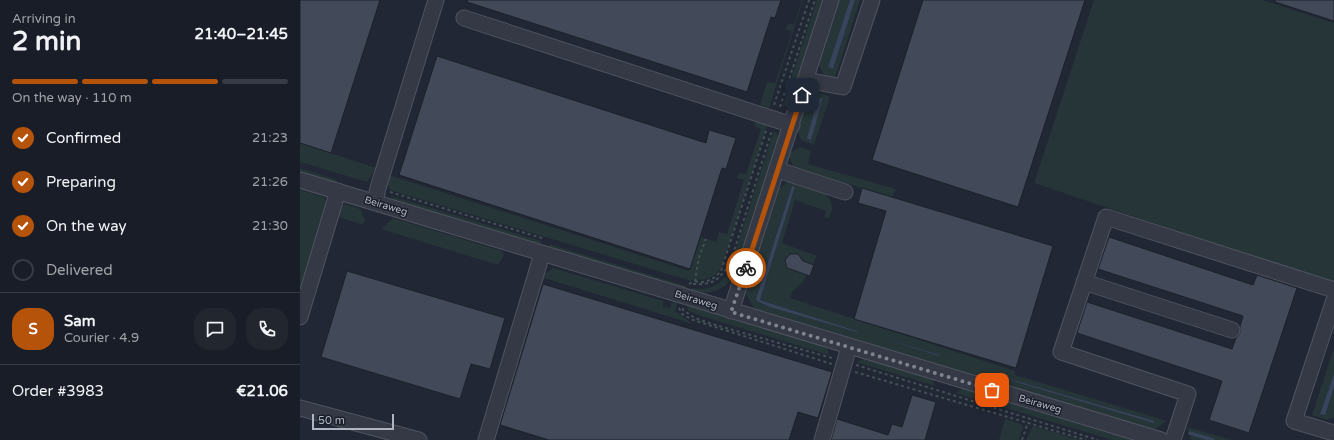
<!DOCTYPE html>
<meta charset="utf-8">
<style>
body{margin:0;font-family:"Varela Round",sans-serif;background:#22262f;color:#f1f3f6;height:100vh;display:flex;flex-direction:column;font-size:15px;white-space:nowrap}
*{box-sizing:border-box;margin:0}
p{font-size:13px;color:#9fa2a7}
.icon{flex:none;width:22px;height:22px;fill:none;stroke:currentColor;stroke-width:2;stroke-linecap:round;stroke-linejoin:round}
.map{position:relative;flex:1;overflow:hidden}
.drawer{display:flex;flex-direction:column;background:#191d27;width:300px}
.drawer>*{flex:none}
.scale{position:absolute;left:12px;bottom:10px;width:82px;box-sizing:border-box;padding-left:4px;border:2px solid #aeb4c2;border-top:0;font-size:11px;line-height:14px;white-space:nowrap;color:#aeb4c2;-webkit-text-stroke:3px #1a1f29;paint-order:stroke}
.pin{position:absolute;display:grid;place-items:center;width:34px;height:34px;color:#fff;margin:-17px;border-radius:8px;box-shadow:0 2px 6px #0006}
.courier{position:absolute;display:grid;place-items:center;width:40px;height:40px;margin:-20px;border:3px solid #b45309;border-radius:50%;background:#fff;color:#222;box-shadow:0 1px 5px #0007}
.overview em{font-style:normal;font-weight:700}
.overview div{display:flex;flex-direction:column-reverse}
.overview{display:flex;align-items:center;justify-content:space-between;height:68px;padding:0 12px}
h1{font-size:26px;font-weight:700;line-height:30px}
.bar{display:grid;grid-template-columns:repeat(4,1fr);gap:6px 4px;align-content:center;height:48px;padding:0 12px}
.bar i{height:5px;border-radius:3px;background:#373b44}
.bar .active{background:#b45309}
.bar p{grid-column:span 4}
.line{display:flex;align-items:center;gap:10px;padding:0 12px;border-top:1px solid #373b44}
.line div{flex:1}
.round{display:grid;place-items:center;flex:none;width:42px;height:42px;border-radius:16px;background:#22262f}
ol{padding:0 12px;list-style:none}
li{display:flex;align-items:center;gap:12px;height:44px}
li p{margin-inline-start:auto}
li .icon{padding:4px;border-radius:50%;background:#b45309;color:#fff;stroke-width:4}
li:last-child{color:#9fa2a7}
li i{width:22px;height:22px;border:2px solid #373b44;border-radius:50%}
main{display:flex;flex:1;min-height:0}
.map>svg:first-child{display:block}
</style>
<main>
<section class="drawer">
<div class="overview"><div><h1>2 min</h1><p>Arriving in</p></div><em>21:40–21:45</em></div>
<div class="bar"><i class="active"></i><i class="active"></i><i class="active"></i><i></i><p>On the way · 110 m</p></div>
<ol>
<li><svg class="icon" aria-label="check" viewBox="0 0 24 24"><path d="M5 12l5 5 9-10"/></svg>Confirmed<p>21:23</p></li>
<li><svg class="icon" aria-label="check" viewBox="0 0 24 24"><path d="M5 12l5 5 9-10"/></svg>Preparing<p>21:26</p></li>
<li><svg class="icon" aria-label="check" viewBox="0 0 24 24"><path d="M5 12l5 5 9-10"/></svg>On the way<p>21:30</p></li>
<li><i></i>Delivered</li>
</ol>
<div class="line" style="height:72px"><b class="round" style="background:#b45309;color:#fff">S</b><div><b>Sam</b><p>Courier · 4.9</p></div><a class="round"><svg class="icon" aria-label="chat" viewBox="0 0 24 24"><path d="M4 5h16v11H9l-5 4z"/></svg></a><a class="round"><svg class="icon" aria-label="phone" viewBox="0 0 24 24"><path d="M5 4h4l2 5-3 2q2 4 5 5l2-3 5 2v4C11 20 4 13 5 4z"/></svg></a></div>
<div class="line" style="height:52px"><div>Order #3983</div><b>€21.06</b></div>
</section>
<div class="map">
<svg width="1034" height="440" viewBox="0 0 1034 440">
<rect width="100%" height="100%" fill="#212734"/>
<!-- green -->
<path fill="#263538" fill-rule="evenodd" d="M 502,0 L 503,0 L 469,108 L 460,105 L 467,82 L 475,83 L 492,32 L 486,29 L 488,23 L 494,25 Z
M 517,0 L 526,0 L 493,103 L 482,107 Z
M 539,0 L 550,0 L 528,67 L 533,69 L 555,0 L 560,0 L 535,78 L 524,75 L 518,64 Z
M 794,0 L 962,0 L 1034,23 L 1034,284 L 734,183 Z
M 518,92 L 530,97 L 514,145 L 501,140 L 497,129 L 506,99 Z
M 457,119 L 468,123 L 422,266 C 416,276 406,282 394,279 L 391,281 L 90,190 L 87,183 L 89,175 L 389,271 L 401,237 L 416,242 L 419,232 L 427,234 L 444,180 L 437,178 L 439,173 L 446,174 L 461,129 L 454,126 Z
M 474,130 L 480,139 L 437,273 C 423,291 414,294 391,293 L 392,288 C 410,291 419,286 429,272 Z
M 0,143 L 76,168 L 67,182 L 0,162 Z
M 500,147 L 511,151 L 508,164 L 596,189 L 592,197 L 494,168 L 488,154 Z
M 0,168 L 37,180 L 36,186 L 0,175 Z
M 491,180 C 505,185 533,189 532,209 C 531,213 531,215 528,218 L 524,218 L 526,211 L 495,200 L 482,243 L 517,256 L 503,282 L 493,291 L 490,298 L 715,371 L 715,375 L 867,421 L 851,432 L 456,312 L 446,294 L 445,289 L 479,188 ZM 492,186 L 495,187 L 460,300 L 557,331 L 463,304 L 456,299 ZM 568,334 L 639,355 L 639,356 ZM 705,375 L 713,380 L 854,422 L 713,381 Z
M 0,190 L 24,197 L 26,201 L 26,210 L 0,296 Z
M 91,196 L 241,241 L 240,246 L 95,204 Z
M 45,204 L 60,209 L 65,219 L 63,225 L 39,217 L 38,209 Z
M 93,218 L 202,251 L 204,255 L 198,265 L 81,229 Z
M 249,244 L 386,286 L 384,292 L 248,251 Z
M 253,268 L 363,301 L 363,307 L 370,308 L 371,303 L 377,302 L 375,311 L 393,324 L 241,277 Z
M 387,304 L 527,346 L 529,355 L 398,315 L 388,310 Z
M 1034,348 L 1034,374 L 1020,413 L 1025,415 L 1034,387 L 1034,417 L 1026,420 L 1012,415 Z
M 564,359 L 632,378 L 635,386 L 556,362 Z
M 663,388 L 836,440 L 812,440 L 656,393 Z
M 705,419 L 721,424 L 723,427 L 719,440 L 699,440 Z
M 733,426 L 781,440 L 726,440 Z
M 887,427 L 932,440 L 891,440 Z"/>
<!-- water -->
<path fill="#38435c" d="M 550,0 L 555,0 L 533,69 L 528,67 Z
M 518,98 L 523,98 L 511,140 L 507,139 Z
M 492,186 L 495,187 L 460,300 L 557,331 L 557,332 L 470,307 L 457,301 L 456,299 Z
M 568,334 L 640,355 L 639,356 Z
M 1034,374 L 1034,387 L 1025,415 L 1020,414 Z
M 704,375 L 713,380 L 854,421 L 854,423 L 713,381 Z"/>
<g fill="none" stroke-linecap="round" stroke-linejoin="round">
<!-- stream -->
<path stroke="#38435c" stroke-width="3.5" d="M 890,433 L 913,440"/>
</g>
<!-- building -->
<path fill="#424a59" stroke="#1c212b" d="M 0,0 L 80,0 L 31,153 L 0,143 Z
M 167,0 L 481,0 L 475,18 L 471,17 L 447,92 L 167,2 Z
M 623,0 L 785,0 L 718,207 L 572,160 Z
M 975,0 L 1034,0 L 1034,21 L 975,2 Z
M 137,56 L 406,143 L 409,130 L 436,138 L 426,169 L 422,168 L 390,269 L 99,175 Z
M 562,188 L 753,246 L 716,368 L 554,319 L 586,211 L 558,203 Z
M 809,237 L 953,285 L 957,275 L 997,288 L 949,433 L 909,420 L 922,381 L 777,333 L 787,302 L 932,349 L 936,338 L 940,333 L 940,326 L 943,316 L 798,269 Z
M 490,254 L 498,254 L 503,261 L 514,265 L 510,276 L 487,268 L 485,260 Z
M 47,271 L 205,318 L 190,369 L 171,364 L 160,399 L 21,357 Z
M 243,284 L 532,372 L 518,418 L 498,412 L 489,440 L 249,440 L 200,425 Z
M 612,395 L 636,402 L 625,440 L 531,440 L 537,419 L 588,435 L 592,424 L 602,427 Z"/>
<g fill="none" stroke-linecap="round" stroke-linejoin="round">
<!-- minor casing -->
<g stroke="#4f5460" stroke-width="17">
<path id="minor" d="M 164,18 L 492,125
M 506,80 L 543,87 L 572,0
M 478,170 L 545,192
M 0,180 L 861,440
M 75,203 L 78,188 L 136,0
M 784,282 L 932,330
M 1034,300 L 994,421 L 1034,433
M 431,311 L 531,0
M 0,317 L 38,191
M 0,408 L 119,440
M 186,440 L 242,254
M 522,440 L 549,347
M 873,440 L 888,394 L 761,352 L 806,217 L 1034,290"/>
</g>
<!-- path -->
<path stroke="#425055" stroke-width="2" stroke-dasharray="3 3" stroke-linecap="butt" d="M 474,105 L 509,0
M 480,107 L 515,0
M 90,192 L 245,239
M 395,281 C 406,284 414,279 421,271 L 466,131
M 389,284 L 395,281 L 399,257 L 406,239
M 393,284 C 414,285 418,280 430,264 L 472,130
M 379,308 L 382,314 L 393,320 L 532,364
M 383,308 L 383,310 L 395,318 L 412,324 L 532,358
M 556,365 L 798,440
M 555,372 L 786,440
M 722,440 L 728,422"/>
<!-- minor -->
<use href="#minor" stroke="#343945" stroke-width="15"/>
</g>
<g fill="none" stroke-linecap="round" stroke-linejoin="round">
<!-- done -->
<path stroke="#7d8390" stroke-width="4" stroke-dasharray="0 7.2" d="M 446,268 L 431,312 L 692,390"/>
<!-- route -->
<path stroke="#b45309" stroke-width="5" d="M 446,268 L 502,95"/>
</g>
<g text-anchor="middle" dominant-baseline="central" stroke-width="3" stroke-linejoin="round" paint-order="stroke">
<!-- street labels -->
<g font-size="10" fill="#aeb4c2" stroke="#1a1f29">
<text transform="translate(86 206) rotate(17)">Beiraweg</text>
<text transform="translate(396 300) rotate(17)">Beiraweg</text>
<text transform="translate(740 404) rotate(16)">Beiraweg</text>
</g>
</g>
</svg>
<div class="scale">50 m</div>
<div class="pin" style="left:692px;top:390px;background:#ea580c"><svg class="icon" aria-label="bag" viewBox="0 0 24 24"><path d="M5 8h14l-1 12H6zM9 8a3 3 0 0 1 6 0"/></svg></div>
<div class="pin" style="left:502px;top:95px;background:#1f2937"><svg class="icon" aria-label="home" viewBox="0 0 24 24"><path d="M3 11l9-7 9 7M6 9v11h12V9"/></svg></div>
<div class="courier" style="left:446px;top:268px"><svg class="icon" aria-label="bike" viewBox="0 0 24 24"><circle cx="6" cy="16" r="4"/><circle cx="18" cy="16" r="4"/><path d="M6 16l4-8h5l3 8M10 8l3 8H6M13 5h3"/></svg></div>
</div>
</main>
